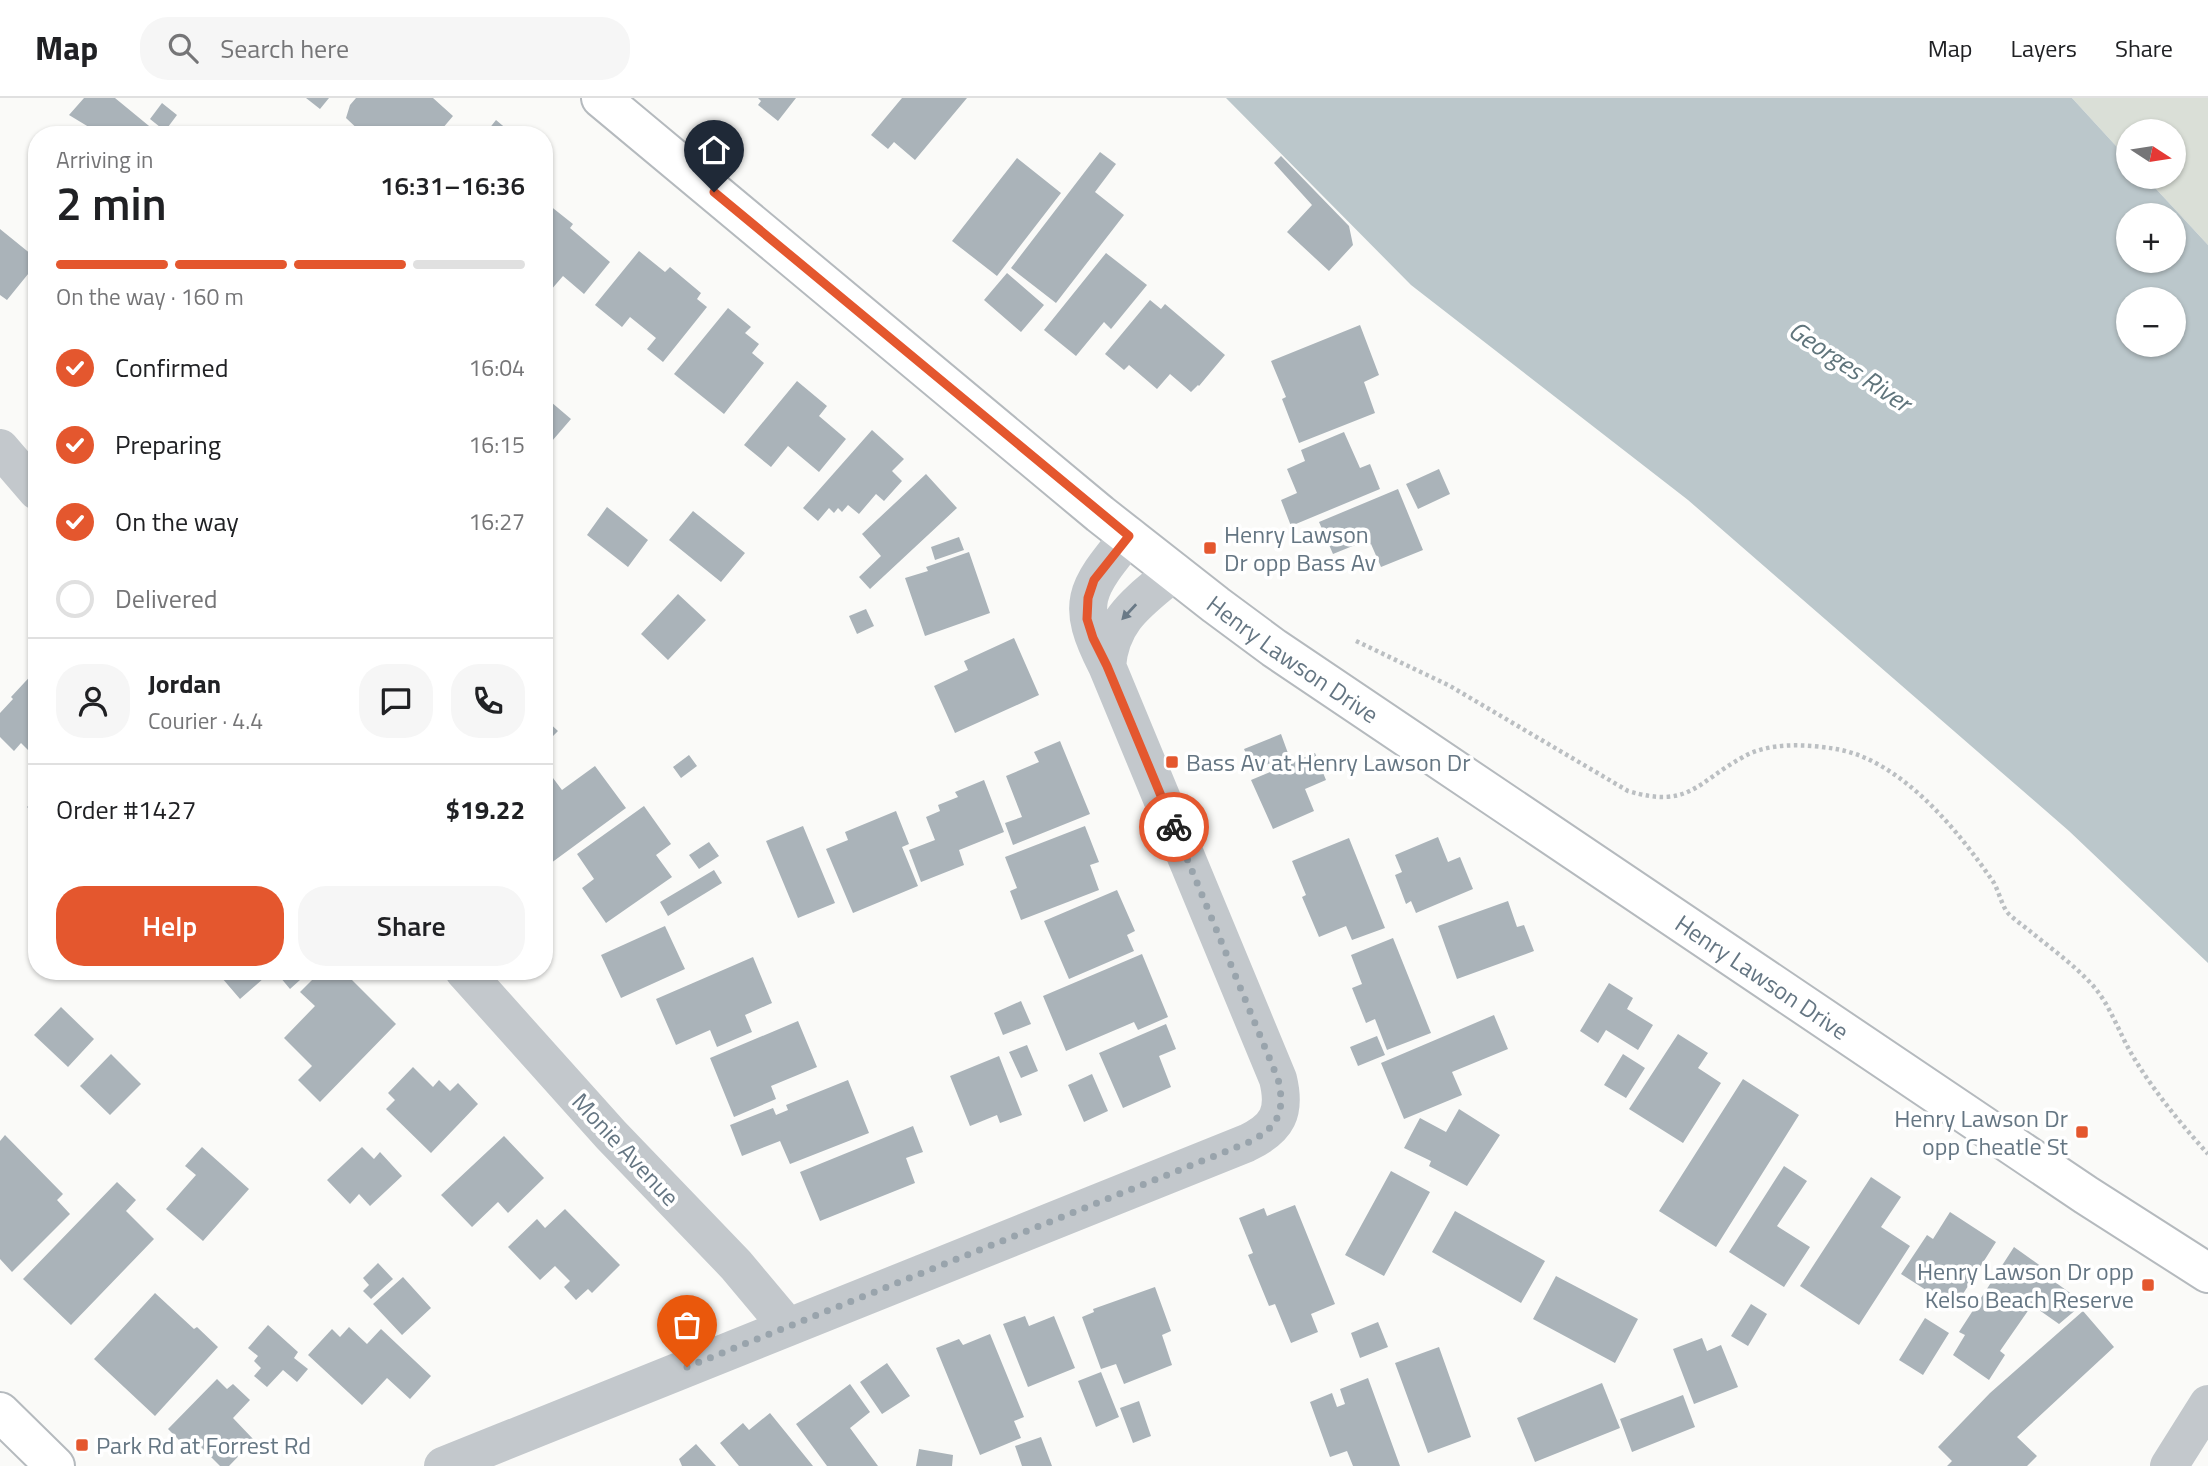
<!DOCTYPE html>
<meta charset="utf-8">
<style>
body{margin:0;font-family:"Titillium Web",sans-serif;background:#f6f6f6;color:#202124;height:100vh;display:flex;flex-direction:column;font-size:26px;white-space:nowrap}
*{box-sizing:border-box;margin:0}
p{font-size:23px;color:#757577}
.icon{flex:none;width:38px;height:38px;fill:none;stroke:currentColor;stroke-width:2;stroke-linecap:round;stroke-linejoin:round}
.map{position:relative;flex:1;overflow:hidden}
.panel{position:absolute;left:28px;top:28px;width:525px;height:854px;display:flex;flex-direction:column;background:#fff;border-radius:28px;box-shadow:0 2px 5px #0004}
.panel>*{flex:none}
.needle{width:46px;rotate:102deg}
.buttons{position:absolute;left:2116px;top:21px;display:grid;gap:14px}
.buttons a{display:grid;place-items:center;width:70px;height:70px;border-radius:50%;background:#fff;box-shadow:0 2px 5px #0004;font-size:35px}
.pin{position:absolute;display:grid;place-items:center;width:60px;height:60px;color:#fff;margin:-72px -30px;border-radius:50% 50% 50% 0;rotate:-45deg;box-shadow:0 0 7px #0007}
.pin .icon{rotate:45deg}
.courier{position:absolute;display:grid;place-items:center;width:70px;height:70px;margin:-35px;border:5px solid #e4572e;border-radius:50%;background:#fff;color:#222;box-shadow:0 2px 9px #0007}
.overview em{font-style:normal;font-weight:600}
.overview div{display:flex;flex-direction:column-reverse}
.overview{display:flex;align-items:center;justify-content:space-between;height:119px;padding:0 28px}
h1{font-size:46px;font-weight:600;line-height:52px}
.bar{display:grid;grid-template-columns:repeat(4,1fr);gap:10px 7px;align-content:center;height:84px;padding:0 28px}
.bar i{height:9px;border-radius:5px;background:#e0e0e0}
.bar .active{background:#e4572e}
.bar p{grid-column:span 4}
.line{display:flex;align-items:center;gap:18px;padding:0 28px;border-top:2px solid #e0e0e0}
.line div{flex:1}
.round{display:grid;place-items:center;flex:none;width:74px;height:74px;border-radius:28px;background:#f6f6f6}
ol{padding:0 28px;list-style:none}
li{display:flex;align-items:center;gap:21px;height:77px}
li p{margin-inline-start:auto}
li .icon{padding:7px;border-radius:50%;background:#e4572e;color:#fff;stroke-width:4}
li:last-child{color:#757577}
li i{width:38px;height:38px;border:4px solid #e0e0e0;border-radius:50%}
.primary-button{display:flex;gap:14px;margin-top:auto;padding:14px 28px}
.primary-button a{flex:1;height:80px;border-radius:28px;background:#e4572e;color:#fff;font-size:28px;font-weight:600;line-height:80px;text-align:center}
.primary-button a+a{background:#f6f6f6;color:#202124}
header{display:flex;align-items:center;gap:42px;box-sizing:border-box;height:98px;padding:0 35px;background:#fff;border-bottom:2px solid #e0e0e0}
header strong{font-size:33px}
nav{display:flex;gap:38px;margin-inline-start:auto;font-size:24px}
.search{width:490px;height:63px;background:#f6f6f6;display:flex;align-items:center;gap:18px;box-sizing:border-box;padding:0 24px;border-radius:28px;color:#757577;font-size:26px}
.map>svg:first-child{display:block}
</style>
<header>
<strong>Map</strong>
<div class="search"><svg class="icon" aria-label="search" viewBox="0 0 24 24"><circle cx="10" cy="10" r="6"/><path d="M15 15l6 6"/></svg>Search here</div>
<nav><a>Map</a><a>Layers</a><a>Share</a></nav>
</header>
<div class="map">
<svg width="2208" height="1368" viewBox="0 0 2208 1368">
<rect width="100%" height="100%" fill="#fafaf8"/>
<!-- green -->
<path fill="#dadfd7" d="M 2072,0 L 2208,0 L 2208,147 L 2145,79 L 2174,79 L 2174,33 L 2128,33 L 2128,61 Z"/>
<!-- water -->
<path fill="#bbc7cb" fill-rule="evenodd" d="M 1226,0 L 2072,0 L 2128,61 L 2128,79 L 2145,79 L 2208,147 L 2208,865 L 2069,733 L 1688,402 L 1411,187 ZM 2128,117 L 2174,117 L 2174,163 L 2128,163 ZM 2128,201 L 2174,201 L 2174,247 L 2128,247 Z"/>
<!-- building -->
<path fill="#aab3b9" d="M 84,0 L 115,0 L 160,37 L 131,37 L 126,33 L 122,37 L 102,37 L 69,17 Z
M 306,0 L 329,0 L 320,11 Z
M 356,0 L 433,0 L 453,18 L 437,37 L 364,37 L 346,20 L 350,7 Z
M 758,0 L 796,0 L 778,23 L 758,7 L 761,3 Z
M 902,0 L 967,0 L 915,62 L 894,44 L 888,51 L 871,37 Z
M 162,5 L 177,17 L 165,33 L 150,21 Z
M 496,22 L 514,37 L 484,37 Z
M 1100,54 L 1116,66 L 1095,94 L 1124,117 L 1056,205 L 1011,170 Z
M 1281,58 L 1349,128 L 1353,147 L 1329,173 L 1287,134 L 1312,107 L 1274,65 Z
M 1017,60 L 1061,95 L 997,178 L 952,143 Z
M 544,103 L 573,126 L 570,130 L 610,164 L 584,196 L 563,178 L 544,200 Z
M 0,131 L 37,161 L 37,165 L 7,202 L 0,197 Z
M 639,153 L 665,174 L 670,169 L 701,195 L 697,201 L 707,209 L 663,264 L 647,251 L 656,240 L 630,219 L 622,229 L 595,207 Z
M 1106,155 L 1147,187 L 1111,231 L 1104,224 L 1076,258 L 1044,232 Z
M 1007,175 L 1044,207 L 1021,234 L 984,202 Z
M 1150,202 L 1161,211 L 1165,206 L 1225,257 L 1199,288 L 1198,287 L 1191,294 L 1170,276 L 1157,291 L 1129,267 L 1124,272 L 1105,256 Z
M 728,210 L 751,229 L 745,235 L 759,246 L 752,255 L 764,265 L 724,316 L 674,276 Z
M 1360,227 L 1379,277 L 1364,284 L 1375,315 L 1299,345 L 1282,301 L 1286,299 L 1271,263 Z
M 797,283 L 827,308 L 819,318 L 846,341 L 819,374 L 788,348 L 771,369 L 744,347 Z
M 544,298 L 571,321 L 546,350 L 544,348 Z
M 872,332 L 904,361 L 892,373 L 902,383 L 884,403 L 876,396 L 859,416 L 848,407 L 842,414 L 838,410 L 834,415 L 829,410 L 818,423 L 803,410 Z
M 1344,334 L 1360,370 L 1370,366 L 1380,391 L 1291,428 L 1281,402 L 1297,395 L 1287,371 L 1305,363 L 1301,352 Z
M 1439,371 L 1450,396 L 1418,411 L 1406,386 Z
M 926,376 L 957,410 L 870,491 L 859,479 L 881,458 L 862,436 Z
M 1398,391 L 1423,452 L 1381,469 L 1371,446 L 1367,448 L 1365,443 L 1333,456 L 1319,424 Z
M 607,409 L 648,442 L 628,469 L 587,437 Z
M 693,413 L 745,455 L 721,484 L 669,442 Z
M 959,439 L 964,452 L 935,462 L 931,449 Z
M 969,454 L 990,515 L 925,538 L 905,480 L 928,473 L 926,469 Z
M 678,496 L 706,522 L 668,562 L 641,536 Z
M 866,511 L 874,528 L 857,536 L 849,518 Z
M 1014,540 L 1039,597 L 955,635 L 934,588 L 968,572 L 964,563 Z
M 37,571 L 37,661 L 21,645 L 14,653 L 0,639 L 0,615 L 13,601 L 11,599 Z
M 544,620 L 558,633 L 544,647 Z
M 1281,636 L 1289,658 L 1253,672 L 1244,651 Z
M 1060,643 L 1090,716 L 1013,747 L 1005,725 L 1022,719 L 1006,678 L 1039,664 L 1034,654 Z
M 1315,655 L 1326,682 L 1305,691 L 1314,713 L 1273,731 L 1251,682 Z
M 689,657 L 697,668 L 681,680 L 673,669 Z
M 595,668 L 626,710 L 547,768 L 544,764 L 544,687 L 553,680 L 562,692 Z
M 984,682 L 1004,734 L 959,752 L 964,767 L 921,784 L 909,752 L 935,742 L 926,719 L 940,713 L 938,707 L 958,699 L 955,694 Z
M 37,699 L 37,719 L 27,709 Z
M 644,708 L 671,746 L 656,757 L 672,779 L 606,825 L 582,790 L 594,781 L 577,756 Z
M 896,713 L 909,746 L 902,749 L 918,788 L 853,815 L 826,751 L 848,742 L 845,734 Z
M 803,728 L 835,805 L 798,820 L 766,743 Z
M 1085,728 L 1099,764 L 1090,767 L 1099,792 L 1021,822 L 1010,793 L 1017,790 L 1005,759 Z
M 1438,739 L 1448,764 L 1460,759 L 1473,791 L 1416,815 L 1411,803 L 1406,806 L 1395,777 L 1402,774 L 1395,757 Z
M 1349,740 L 1385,830 L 1352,842 L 1346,828 L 1319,839 L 1302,799 L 1306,797 L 1292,763 Z
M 709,744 L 719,758 L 699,771 L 689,757 Z
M 714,772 L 722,785 L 668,818 L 660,804 Z
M 1117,792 L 1135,833 L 1127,837 L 1134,853 L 1069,881 L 1044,823 Z
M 1508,803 L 1517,829 L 1524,827 L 1534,853 L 1457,881 L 1438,828 Z
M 665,828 L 685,871 L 621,900 L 601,857 Z
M 1393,840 L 1431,935 L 1387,952 L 1375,921 L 1366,925 L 1352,890 L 1362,886 L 1351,857 Z
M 1142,856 L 1168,919 L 1138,932 L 1134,924 L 1066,953 L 1043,898 Z
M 753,859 L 772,905 L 745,917 L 752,934 L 717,949 L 710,932 L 676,947 L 656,901 Z
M 216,873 L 272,873 L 240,901 Z
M 275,873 L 310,873 L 290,891 Z
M 321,873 L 343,873 L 396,926 L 320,1004 L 298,982 L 312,968 L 284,940 L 315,908 L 300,894 Z
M 1609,885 L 1633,900 L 1627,911 L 1653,927 L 1638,952 L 1606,932 L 1598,945 L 1580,933 Z
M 1021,903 L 1031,926 L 1003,937 L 994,915 Z
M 61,909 L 94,941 L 68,969 L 34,937 Z
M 1494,917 L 1508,951 L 1452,974 L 1462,997 L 1404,1021 L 1381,965 Z
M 798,923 L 817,969 L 771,988 L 776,1001 L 734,1019 L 710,960 Z
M 1166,926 L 1176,951 L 1159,958 L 1171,989 L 1123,1010 L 1099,955 Z
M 1678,936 L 1708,955 L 1698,970 L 1721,985 L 1683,1045 L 1629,1011 Z
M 1377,938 L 1385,957 L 1358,968 L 1350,949 Z
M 1027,947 L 1038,973 L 1021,980 L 1009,954 Z
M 111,956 L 141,986 L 110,1017 L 80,988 Z
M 1623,956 L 1645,970 L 1626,1000 L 1604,987 Z
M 999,958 L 1022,1017 L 1000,1025 L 997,1017 L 970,1028 L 950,978 Z
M 413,969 L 433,989 L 439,982 L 450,993 L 458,985 L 478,1006 L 431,1055 L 386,1011 L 395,1002 L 388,995 Z
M 1092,976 L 1108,1013 L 1084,1024 L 1068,987 Z
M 1743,981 L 1799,1017 L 1716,1149 L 1659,1113 Z
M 848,982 L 869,1035 L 790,1066 L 780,1043 L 742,1058 L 730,1027 L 773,1010 L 776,1017 L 788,1012 L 786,1007 Z
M 1459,1011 L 1500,1037 L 1467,1088 L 1429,1068 L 1431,1063 L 1404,1050 L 1420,1020 L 1446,1034 Z
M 913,1028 L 923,1054 L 906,1060 L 915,1085 L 820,1123 L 800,1074 Z
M 5,1037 L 63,1096 L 57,1102 L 70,1116 L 12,1174 L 0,1161 L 0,1043 Z
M 504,1038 L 544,1080 L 508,1115 L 498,1104 L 472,1129 L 441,1097 Z
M 202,1049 L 249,1091 L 203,1143 L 166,1111 L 196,1077 L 185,1068 Z
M 362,1049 L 374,1061 L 380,1054 L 402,1078 L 370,1108 L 359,1096 L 350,1106 L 327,1082 Z
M 1784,1068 L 1807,1083 L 1777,1128 L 1810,1149 L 1784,1189 L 1729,1154 Z
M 1391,1073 L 1430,1094 L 1384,1178 L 1345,1157 Z
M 1871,1079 L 1901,1099 L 1881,1129 L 1910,1148 L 1859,1227 L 1800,1188 Z
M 117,1084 L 136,1102 L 126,1113 L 154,1141 L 71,1227 L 23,1181 Z
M 1295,1107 L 1335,1206 L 1311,1216 L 1318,1234 L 1291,1245 L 1275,1206 L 1269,1208 L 1248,1157 L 1253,1155 L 1239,1120 L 1264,1110 L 1267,1118 Z
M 565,1111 L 620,1167 L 592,1195 L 588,1191 L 576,1202 L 564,1189 L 570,1183 L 555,1168 L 540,1182 L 508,1149 L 537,1121 L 545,1130 Z
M 1455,1113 L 1545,1163 L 1521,1205 L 1432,1154 Z
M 1950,1114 L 1996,1144 L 1954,1210 L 1901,1176 L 1927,1137 L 1933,1141 Z
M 2014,1149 L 2049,1174 L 2048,1179 L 2084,1205 L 2059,1226 L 2032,1207 L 2000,1253 L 2005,1257 L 1989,1282 L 1953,1257 L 1965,1237 L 1959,1234 Z
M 378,1165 L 393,1181 L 371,1201 L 363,1193 L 369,1187 L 363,1180 Z
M 1556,1178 L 1638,1221 L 1615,1265 L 1533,1221 Z
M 403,1179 L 431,1210 L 402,1237 L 373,1206 Z
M 1155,1189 L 1171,1233 L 1162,1237 L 1172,1267 L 1124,1286 L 1116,1266 L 1101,1271 L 1082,1219 L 1094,1214 L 1093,1211 Z
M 155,1195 L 194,1231 L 197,1229 L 218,1249 L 155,1318 L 94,1261 Z
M 1751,1206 L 1767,1216 L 1748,1248 L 1731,1238 Z
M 2083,1213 L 2114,1249 L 2017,1339 L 2037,1358 L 2027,1368 L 1947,1368 L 1952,1363 L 1938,1349 L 1990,1295 Z
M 1025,1218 L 1029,1228 L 1054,1218 L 1075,1270 L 1028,1289 L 1003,1226 Z
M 1925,1220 L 1949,1235 L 1923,1277 L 1899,1262 Z
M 1378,1224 L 1388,1249 L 1360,1260 L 1351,1235 Z
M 268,1227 L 298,1254 L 294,1260 L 308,1271 L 297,1284 L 283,1272 L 267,1289 L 254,1278 L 261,1270 L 254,1263 L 258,1258 L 248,1250 Z
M 349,1229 L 367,1246 L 381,1231 L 431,1278 L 410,1301 L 387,1280 L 362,1307 L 308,1257 L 332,1231 L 340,1239 Z
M 990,1236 L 1024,1319 L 1014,1323 L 1021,1340 L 980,1357 L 936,1250 L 959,1241 L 963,1247 Z
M 1702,1240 L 1707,1253 L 1721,1247 L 1738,1289 L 1694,1306 L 1673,1251 Z
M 1439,1249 L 1471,1339 L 1428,1355 L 1395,1265 Z
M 887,1265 L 910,1298 L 882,1316 L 860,1284 Z
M 1101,1274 L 1119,1319 L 1096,1329 L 1078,1283 Z
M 1368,1280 L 1400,1368 L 1353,1368 L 1347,1353 L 1330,1359 L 1310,1304 L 1332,1295 L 1337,1309 L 1345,1306 L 1340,1291 Z
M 217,1281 L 227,1291 L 233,1286 L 250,1302 L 233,1320 L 254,1342 L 229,1368 L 220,1368 L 197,1345 L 190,1353 L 168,1331 Z
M 1602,1285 L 1620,1330 L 1535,1364 L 1517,1320 Z
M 850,1286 L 870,1314 L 850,1330 L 878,1368 L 827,1368 L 796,1326 Z
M 1683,1297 L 1695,1329 L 1632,1354 L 1620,1321 Z
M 1139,1303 L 1151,1338 L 1133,1345 L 1120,1310 Z
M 770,1315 L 813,1368 L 739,1368 L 720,1345 L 743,1325 L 749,1332 Z
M 1041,1339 L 1052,1368 L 1022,1368 L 1015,1348 Z
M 696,1346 L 716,1368 L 682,1368 L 679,1361 Z
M 919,1351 L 953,1357 L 952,1368 L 916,1368 Z"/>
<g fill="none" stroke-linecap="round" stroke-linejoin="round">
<!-- major casing -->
<g stroke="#b5babe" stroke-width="42">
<g id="major">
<path id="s1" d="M 601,0 L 1100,416 L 1216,507 L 1274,550 L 2086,1097 L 2208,1175"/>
<path d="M 0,1314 L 55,1368"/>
</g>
</g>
<!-- path -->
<path stroke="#bbbfc2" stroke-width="4.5" stroke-dasharray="3.5 3.5" stroke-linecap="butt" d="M 1356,543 L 1450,588 L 1628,693 C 1689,711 1696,685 1743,659 C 1769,644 1807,646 1836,651 C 1901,662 1958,732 1994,785 C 1999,794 2001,805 2007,814 C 2013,821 2024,828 2031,834 C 2053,852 2077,869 2095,890 C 2110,908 2119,934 2131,955 C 2152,991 2180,1025 2208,1056"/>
<!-- minor -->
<path stroke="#c3c8cc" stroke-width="38" d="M 0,350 L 37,393
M 1107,568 C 1111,520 1140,503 1174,474
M 464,873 L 611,1037 L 736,1167 L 788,1229
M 443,1368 L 1247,1045 C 1278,1030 1286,1014 1278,981 L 1107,568 C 1074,504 1086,491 1129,438
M 2169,1368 L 2208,1306"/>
<!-- major -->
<use href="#major" stroke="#fff" stroke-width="38"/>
</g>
<!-- one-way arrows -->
<defs><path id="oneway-solid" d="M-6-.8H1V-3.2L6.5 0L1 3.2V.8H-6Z" transform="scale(1.75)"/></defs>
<use fill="#6a7a87" href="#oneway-solid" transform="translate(1129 514) rotate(133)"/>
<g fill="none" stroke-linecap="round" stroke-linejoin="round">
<!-- done -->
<path stroke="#99a4ac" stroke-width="7" stroke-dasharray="0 12.6" d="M 687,1269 L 1247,1045 C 1278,1030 1286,1014 1278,981 L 1174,729"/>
<!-- route -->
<path stroke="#e4572e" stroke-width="9" d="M 714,94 L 1129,438 L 1094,482 L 1088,500 L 1087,521 L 1093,540 L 1107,568 L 1174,729"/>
</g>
<!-- markers -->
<g fill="#e4572e" stroke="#fff" stroke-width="2.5">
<rect x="1203" y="443" width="14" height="14" rx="3.5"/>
<rect x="1165" y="657" width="14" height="14" rx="3.5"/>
<rect x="2075" y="1027" width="14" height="14" rx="3.5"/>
<rect x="2141" y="1180" width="14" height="14" rx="3.5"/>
<rect x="75" y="1340" width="14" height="14" rx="3.5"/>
</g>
<g text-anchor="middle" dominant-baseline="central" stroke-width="7" stroke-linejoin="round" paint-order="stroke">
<!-- poi labels -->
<g font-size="24" fill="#657683" stroke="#fff" text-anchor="start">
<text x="1224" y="436">Henry Lawson<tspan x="1224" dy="28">Dr opp Bass Av</tspan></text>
<text x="1186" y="664">Bass Av at Henry Lawson Dr</text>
<text x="2068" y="1020" text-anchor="end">Henry Lawson Dr<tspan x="2068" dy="28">opp Cheatle St</tspan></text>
<text x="2134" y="1173" text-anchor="end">Henry Lawson Dr opp<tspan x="2134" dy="28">Kelso Beach Reserve</tspan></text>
<text x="96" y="1347">Park Rd at Forrest Rd</text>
</g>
<!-- street labels -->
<g font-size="24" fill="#657683" stroke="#fff">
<text stroke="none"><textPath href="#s1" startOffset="891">Henry Lawson Drive</textPath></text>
<text stroke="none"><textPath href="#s1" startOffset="1458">Henry Lawson Drive</textPath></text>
<text transform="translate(626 1051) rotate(47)">Monie Avenue</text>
</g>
<!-- water labels -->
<g font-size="26" font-style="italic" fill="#60757c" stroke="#fff">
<text transform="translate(1850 268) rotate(34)">Georges River</text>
</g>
</g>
</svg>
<div class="buttons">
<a><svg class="needle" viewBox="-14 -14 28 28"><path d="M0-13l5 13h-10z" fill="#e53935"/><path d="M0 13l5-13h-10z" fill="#757577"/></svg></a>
<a>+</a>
<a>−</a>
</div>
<div class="pin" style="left:687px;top:1269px;background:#ea580c"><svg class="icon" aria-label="bag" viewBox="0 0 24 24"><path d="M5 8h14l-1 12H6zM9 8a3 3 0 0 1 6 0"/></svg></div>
<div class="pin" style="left:714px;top:94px;background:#1f2937"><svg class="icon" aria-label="home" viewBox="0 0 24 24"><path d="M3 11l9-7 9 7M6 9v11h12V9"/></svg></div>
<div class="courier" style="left:1174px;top:729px"><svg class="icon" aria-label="bike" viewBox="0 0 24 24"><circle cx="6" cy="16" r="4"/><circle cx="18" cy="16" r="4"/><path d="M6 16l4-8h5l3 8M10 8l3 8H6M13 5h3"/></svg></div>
<section class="panel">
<div class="overview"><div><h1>2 min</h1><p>Arriving in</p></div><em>16:31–16:36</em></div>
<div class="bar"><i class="active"></i><i class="active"></i><i class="active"></i><i></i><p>On the way · 160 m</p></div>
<ol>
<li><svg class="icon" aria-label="check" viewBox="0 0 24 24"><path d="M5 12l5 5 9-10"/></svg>Confirmed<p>16:04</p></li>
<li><svg class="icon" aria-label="check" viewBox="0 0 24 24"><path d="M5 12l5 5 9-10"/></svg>Preparing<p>16:15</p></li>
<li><svg class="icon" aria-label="check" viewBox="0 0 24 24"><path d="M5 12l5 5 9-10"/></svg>On the way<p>16:27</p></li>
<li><i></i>Delivered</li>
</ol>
<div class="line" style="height:126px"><a class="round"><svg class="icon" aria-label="person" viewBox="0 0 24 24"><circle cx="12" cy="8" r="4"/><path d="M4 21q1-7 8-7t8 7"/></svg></a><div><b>Jordan</b><p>Courier · 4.4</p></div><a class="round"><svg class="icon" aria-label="chat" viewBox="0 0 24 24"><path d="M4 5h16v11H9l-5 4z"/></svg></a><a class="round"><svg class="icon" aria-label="phone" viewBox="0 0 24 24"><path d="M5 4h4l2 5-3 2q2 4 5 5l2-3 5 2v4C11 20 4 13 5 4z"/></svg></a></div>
<div class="line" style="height:91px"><div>Order #1427</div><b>$19.22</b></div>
<div class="primary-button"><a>Help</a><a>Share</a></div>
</section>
</div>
